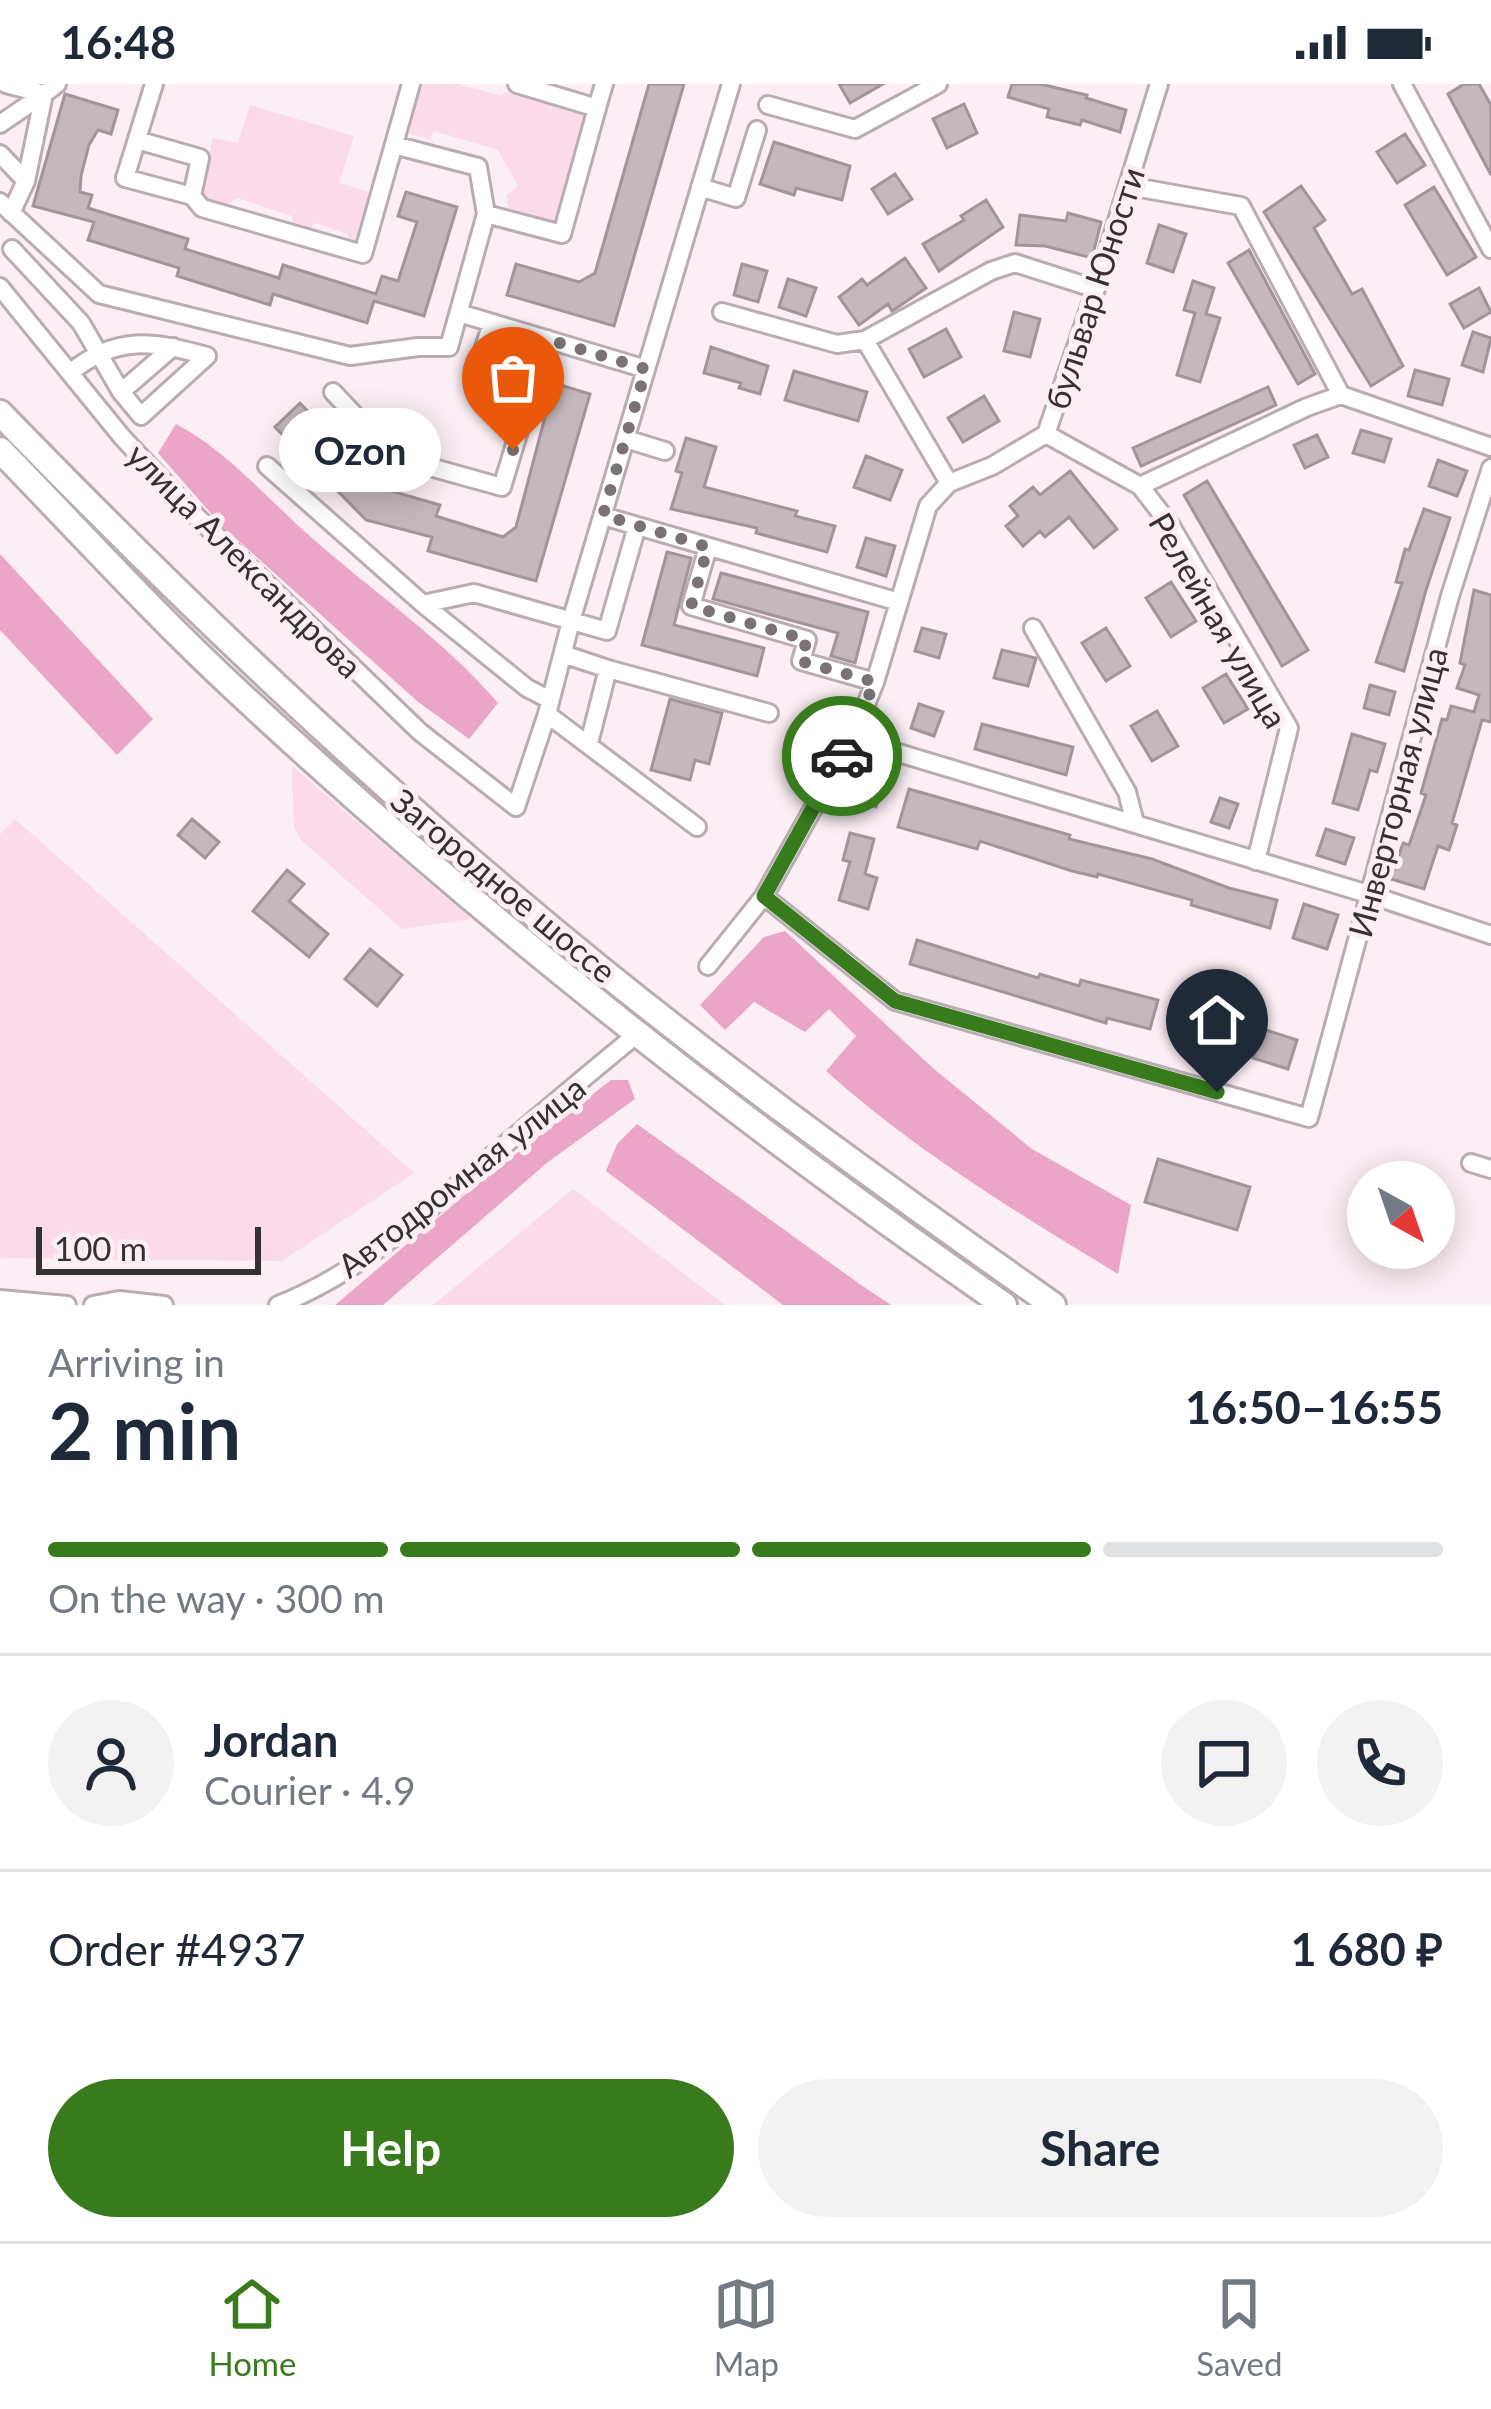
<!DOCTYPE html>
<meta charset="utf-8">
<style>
body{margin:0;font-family:Lato,sans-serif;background:#f2f2f3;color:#1f2937;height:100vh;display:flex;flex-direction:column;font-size:45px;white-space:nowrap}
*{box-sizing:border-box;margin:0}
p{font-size:39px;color:#747a83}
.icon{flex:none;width:66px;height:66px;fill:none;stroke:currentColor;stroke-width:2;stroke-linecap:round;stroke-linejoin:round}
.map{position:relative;height:1221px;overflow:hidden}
.panel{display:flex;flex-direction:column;background:#fff;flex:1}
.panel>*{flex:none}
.needle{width:78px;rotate:140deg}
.fabs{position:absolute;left:1347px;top:1077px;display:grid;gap:24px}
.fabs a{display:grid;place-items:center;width:108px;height:108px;border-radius:50%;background:#fff;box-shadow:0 6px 30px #0003;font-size:60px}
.scale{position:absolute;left:36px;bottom:30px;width:225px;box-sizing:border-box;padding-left:12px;border:6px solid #353032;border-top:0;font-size:33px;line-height:42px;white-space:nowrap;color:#353032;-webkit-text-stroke:9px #fbeef4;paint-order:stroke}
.pin{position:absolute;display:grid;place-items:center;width:102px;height:102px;color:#fff;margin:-123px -51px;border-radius:50% 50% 50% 0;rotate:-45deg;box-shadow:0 0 12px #0007}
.pin .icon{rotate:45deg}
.courier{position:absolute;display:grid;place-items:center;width:120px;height:120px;margin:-60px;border:9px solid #377b1c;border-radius:50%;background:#fff;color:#222;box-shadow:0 3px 15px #0007}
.bubble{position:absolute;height:84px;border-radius:42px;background:#fff;box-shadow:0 6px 30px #0003;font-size:39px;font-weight:700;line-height:84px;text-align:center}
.overview em{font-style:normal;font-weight:700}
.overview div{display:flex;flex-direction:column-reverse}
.overview{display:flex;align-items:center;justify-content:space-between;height:204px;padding:0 48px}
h1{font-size:78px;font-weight:700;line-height:90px}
.bar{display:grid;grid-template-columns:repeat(4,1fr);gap:18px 12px;align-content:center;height:144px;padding:0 48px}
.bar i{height:15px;border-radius:9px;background:#e0e1e3}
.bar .selected{background:#377b1c}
.bar p{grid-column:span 4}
.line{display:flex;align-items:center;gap:30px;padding:0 48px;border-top:3px solid #e0e1e3}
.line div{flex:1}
.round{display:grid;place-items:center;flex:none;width:126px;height:126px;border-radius:63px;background:#f2f2f3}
.cta{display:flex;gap:24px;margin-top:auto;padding:24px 48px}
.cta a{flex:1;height:138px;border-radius:72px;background:#377b1c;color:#fff;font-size:48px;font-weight:700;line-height:138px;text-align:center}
.cta a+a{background:#f2f2f3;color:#1f2937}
.status{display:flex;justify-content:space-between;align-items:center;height:84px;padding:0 60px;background:#fff;direction:ltr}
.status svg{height:33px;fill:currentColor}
.tab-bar{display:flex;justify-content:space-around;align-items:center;height:168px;border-top:3px solid #e0e1e3;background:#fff;font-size:33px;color:#747a83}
.tab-bar a{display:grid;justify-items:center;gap:6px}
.tab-bar .selected{color:#377b1c}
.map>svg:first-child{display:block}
</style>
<div class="status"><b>16:48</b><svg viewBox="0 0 49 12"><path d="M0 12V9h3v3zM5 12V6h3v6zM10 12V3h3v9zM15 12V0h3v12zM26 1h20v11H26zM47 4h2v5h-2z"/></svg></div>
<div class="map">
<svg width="1491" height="1221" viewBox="0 0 1491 1221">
<rect width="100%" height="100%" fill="#fbeef4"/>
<!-- green -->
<path fill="#fbdae9" d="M 420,0 L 458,0 L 502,12 L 504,8 L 587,30 L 557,144 L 509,130 L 507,111 L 518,102 L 498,66 L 434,47 L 430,55 L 408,49 Z
M 250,21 L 354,52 L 339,99 L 372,109 L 356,160 L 350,158 L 347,150 L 315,139 L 307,148 L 293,143 L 292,132 L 237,114 L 225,122 L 211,119 L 201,106 L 213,54 L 238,59 Z
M 292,682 L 471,835 L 402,845 L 300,755 L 294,743 Z
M 15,735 L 414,1089 L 282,1177 L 0,1174 L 0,750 Z
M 573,1105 L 725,1221 L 433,1221 Z"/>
<!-- forest -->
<path fill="#eba5c7" d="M 176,340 C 229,368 266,414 311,453 C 374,509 442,554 498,619 L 469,655 L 417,617 L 221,441 L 158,369 Z
M 0,470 L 153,635 L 117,671 L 0,546 Z
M 785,847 L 934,985 L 1032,1065 L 1131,1121 L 1118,1190 C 1016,1128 915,1067 826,987 L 856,952 L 829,925 L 805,948 L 754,918 L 725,946 L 700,921 L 764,853 Z
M 611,996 L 628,996 L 635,1015 L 548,1078 L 383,1221 L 335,1221 L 486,1093 Z
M 637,1040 L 861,1201 L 891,1221 L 783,1221 L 606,1087 L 617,1060 Z"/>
<!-- building -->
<path fill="#c4b8bd" stroke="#a1959b" stroke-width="3" d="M 649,0 L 684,0 L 614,242 L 507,211 L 516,180 L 579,198 L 595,189 Z
M 839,0 L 883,0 L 850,19 Z
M 1012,0 L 1040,0 L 1087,11 L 1086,14 L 1126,26 L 1120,48 L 1082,36 L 1080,41 L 1047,33 L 1049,25 L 1008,13 Z
M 1464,0 L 1479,0 L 1491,21 L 1491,91 L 1448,10 Z
M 65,10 L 118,26 L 111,50 L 98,46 L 89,61 L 81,92 L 80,108 L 92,111 L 88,124 L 188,155 L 185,165 L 279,194 L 283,181 L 376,210 L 382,192 L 398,197 L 417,138 L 398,132 L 406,108 L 457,123 L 424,232 L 374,217 L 367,239 L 273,210 L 270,221 L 177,192 L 179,184 L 88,156 L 94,138 L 33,122 Z
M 964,20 L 977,49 L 947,64 L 933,35 Z
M 1405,50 L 1425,81 L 1397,99 L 1377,68 Z
M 774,58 L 850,82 L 842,116 L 796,104 L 794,111 L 760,100 Z
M 895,90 L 912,115 L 888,130 L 872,105 Z
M 1301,102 L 1325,136 L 1314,144 L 1352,210 L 1362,205 L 1403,282 L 1371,302 L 1264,128 Z
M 1434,103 L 1476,173 L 1447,191 L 1405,121 Z
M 986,116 L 1003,143 L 939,187 L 923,160 L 964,136 L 961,132 Z
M 1068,129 L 1101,138 L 1092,174 L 1045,162 L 1016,161 L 1020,131 L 1066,137 Z
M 1159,141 L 1186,150 L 1173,188 L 1147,179 Z
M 1249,166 L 1315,290 L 1298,300 L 1228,179 Z
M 905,174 L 926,204 L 892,227 L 888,220 L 859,241 L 839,213 L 862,195 L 867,201 Z
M 742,180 L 767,187 L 758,218 L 734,211 Z
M 788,195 L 816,204 L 806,232 L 779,223 Z
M 1193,197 L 1214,204 L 1206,230 L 1220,234 L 1200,298 L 1177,291 L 1195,229 L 1184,226 Z
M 1479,204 L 1491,228 L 1464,244 L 1450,220 Z
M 1014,228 L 1040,235 L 1030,273 L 1004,267 Z
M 946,245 L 961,273 L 924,293 L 909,265 Z
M 1473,248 L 1491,254 L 1483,288 L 1462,281 Z
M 711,263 L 768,282 L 760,310 L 739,304 L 741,299 L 704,289 Z
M 1415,286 L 1449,295 L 1442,321 L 1408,312 Z
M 794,287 L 867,308 L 858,337 L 785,316 Z
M 554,299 L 590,310 L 536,497 L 428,467 L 432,453 L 366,436 L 275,343 L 300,319 L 381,404 L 440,421 L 436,432 L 503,453 L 516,443 Z
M 1268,303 L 1276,321 L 1141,382 L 1133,364 Z
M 984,312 L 999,337 L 963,358 L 948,334 Z
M 1361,346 L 1391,355 L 1384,378 L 1353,369 Z
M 1317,351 L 1328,373 L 1305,384 L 1294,361 Z
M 686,354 L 716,363 L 704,403 L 797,427 L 795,432 L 835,442 L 827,468 L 756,449 L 757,444 L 671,425 L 682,389 L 676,387 Z
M 866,372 L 902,386 L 890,416 L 854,403 Z
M 1438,376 L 1467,387 L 1457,412 L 1429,402 Z
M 1070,387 L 1117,445 L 1094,464 L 1069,433 L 1045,453 L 1040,447 L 1023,462 L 1006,442 L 1018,432 L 1010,422 L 1033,403 L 1040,411 Z
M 1207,397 L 1308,566 L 1282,582 L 1184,411 Z
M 1424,425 L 1450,434 L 1426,506 L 1404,587 L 1376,578 L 1402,499 L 1396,498 L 1405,465 L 1409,466 Z
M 866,454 L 895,462 L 886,492 L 857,483 Z
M 667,468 L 691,474 L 674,541 L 764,564 L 757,592 L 642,561 Z
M 721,489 L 868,528 L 855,579 L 831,572 L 838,549 L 713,515 Z
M 1171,498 L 1196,537 L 1171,553 L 1146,514 Z
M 1474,506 L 1491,511 L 1491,638 L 1482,636 L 1452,739 L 1457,741 L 1449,766 L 1438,762 L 1424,805 L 1391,795 L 1403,759 L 1409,761 L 1426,711 L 1421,709 L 1442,635 L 1447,636 L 1451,622 L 1474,628 L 1479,611 L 1457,604 L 1465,581 L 1460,579 Z
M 922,544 L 946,550 L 939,574 L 915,567 Z
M 1106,544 L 1130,582 L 1106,597 L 1082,559 Z
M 1002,566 L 1036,574 L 1028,602 L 994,594 Z
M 1226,590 L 1248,625 L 1224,639 L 1203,604 Z
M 1370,601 L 1395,608 L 1389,631 L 1364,624 Z
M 670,615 L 722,629 L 709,680 L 695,676 L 690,696 L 651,686 Z
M 919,620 L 943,628 L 934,652 L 911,644 Z
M 1157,627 L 1178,662 L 1152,677 L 1131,642 Z
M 982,640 L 1073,663 L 1066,691 L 975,665 Z
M 1352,650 L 1385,660 L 1377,688 L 1370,686 L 1358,726 L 1333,719 Z
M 860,689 L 884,696 L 876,723 L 852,716 Z
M 909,705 L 1070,751 L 1069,755 L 1152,775 L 1229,804 L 1277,816 L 1270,844 L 1191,821 L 1192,816 L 1098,790 L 1097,793 L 1072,787 L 980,757 L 977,765 L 898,743 Z
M 1220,714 L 1238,720 L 1229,744 L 1211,738 Z
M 192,735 L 219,758 L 205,774 L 178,751 Z
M 1326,745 L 1354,754 L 1345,780 L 1317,771 Z
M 850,749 L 874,755 L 865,790 L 877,794 L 868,825 L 839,816 L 850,778 L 843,776 Z
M 287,786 L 304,800 L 289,817 L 328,850 L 309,873 L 253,827 Z
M 1304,820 L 1338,831 L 1327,865 L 1293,854 Z
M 917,856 L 1038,894 L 1040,890 L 1079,902 L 1081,896 L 1158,916 L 1150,945 L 1107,934 L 1106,939 L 910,880 Z
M 370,865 L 402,891 L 377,922 L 345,895 Z
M 1183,931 L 1220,942 L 1212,969 L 1174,957 Z
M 1263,945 L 1297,956 L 1288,985 L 1253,974 Z
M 1158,1075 L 1250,1103 L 1237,1146 L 1145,1118 Z"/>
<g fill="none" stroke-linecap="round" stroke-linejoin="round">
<!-- minor casing -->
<g stroke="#b9adb3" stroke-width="22">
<path id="minor" d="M 6,0 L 44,10 L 57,0
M 154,0 L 125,94 L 192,112 L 202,124 L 363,170 L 411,0
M 517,0 L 597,24 L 604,0
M 1402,0 L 1491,165
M 768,21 L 855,45 L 938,0
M 0,40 L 44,10
M 137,56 L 200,74 L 192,112
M 0,70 L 26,97
M 1129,102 L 1241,122 L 1341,311 L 1491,363
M 700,103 L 736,114 L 757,46
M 0,118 L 99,210 L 350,272 L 418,263 L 449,263 L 486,130 L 478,83 L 394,61
M 11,129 L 26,97 L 44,10
M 486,130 L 562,150 L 597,24
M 12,165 L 81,239 L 121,308 L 141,332 L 207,272 C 152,257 117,251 71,288
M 0,203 L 122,353 L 193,429 L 420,648 L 516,723 L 547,630 L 571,537 L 731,0
M 722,228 L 837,260 L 865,256 L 991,187 L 1015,179 L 1096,205
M 459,229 L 646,285
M 865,256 L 949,399
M 479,279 L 492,239
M 121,308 L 173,263
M 333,308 L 394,373 L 502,403 L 547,255
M 1046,350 L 1140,402 L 1171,442 L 1289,644 L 1256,777
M 626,355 L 665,367
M 267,382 L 423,520 L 527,604 L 550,616
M 1140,402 L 1307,323 L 1341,311
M 603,432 L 899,518
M 708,463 L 691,522 L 807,556 L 801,577 L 875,598
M 423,520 L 474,509 L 607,547 L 637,442
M 1033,544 L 1127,708 L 1135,739
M 563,570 L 608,585 L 589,659
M 608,585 L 769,629
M 547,630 L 697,743
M 852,655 L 1368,810 L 1491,851
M 764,812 L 895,917 L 1309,1034 L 1450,512 L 1491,384
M 708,882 L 764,812 L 852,655 L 875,598 L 928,422 L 949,399 L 992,382 L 1046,350 L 1096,205 L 1159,0
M 1471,1079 L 1491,1085
M 0,1215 L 67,1221
M 93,1221 L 119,1216 L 164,1221
M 278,1221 C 353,1192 414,1138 474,1087 C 528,1041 582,995 636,951"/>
</g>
<!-- highway casing -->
<g stroke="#b9adb3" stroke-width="30">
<path id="highway" d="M 0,329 C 167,501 339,667 523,821 C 692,964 873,1094 1053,1221
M 0,366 C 78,446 154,530 236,606 C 476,830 735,1034 1004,1221"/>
</g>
<!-- minor -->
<use href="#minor" stroke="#fff" stroke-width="16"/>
<!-- highway -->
<use href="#highway" stroke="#fff" stroke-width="24"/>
</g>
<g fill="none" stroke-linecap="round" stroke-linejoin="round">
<!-- done -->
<path stroke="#7a7276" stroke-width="12" stroke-dasharray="0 21.6" d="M 513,366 L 547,255 L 646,285 L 603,431 L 708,463 L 691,522 L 807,556 L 800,577 L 875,598 L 842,672"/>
<!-- route -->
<path stroke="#377b1c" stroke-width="15" d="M 842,672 L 764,812 L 895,917 L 1217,1008"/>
</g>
<g text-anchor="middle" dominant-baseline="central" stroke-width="10" stroke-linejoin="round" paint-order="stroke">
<!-- street labels -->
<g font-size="33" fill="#353032" stroke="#fbeef4">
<text transform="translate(1094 204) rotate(-72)">бульвар Юности</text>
<text transform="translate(245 476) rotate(45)">улица Александрова</text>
<text transform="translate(1219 536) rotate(60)">Релейная улица</text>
<text transform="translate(1397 708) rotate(-75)">Инверторная улица</text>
<text transform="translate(504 801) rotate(40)">Загородное шоссе</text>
<text transform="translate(461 1092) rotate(-38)">Автодромная улица</text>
</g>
</g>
</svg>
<div class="fabs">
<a><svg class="needle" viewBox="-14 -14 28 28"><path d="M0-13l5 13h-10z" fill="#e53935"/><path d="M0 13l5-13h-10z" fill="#747a83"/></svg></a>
</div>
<div class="scale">100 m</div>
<div class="pin" style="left:513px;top:366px;background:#ea580c"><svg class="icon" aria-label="bag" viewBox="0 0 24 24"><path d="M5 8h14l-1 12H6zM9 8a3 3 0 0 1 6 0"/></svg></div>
<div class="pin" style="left:1217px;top:1008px;background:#1f2937"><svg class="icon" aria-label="home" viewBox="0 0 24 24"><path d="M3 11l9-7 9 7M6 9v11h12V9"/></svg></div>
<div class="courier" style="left:842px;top:672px"><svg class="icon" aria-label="car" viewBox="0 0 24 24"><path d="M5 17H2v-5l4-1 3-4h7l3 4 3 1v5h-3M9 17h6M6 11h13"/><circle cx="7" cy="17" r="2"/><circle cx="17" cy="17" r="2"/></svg></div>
<div class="bubble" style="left:279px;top:324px;width:162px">Ozon</div>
</div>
<section class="panel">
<div class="overview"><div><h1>2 min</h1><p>Arriving in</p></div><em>16:50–16:55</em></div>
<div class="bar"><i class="selected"></i><i class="selected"></i><i class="selected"></i><i></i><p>On the way · 300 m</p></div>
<div class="line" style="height:216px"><a class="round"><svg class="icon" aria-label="person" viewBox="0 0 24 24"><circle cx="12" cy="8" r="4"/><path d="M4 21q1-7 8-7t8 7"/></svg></a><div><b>Jordan</b><p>Courier · 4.9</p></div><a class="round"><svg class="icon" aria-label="chat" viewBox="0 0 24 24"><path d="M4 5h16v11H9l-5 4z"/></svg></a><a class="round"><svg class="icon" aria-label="phone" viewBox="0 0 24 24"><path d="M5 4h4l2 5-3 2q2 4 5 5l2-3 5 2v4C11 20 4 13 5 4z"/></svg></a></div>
<div class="line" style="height:156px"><div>Order #4937</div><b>1 680 ₽</b></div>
<div class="cta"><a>Help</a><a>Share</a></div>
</section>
<nav class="tab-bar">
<a class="selected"><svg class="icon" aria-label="home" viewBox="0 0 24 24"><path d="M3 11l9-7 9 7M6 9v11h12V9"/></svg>Home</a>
<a><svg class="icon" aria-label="map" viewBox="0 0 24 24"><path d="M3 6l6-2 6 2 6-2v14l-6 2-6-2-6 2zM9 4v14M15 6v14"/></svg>Map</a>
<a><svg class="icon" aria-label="saved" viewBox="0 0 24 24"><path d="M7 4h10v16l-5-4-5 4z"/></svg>Saved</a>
</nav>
